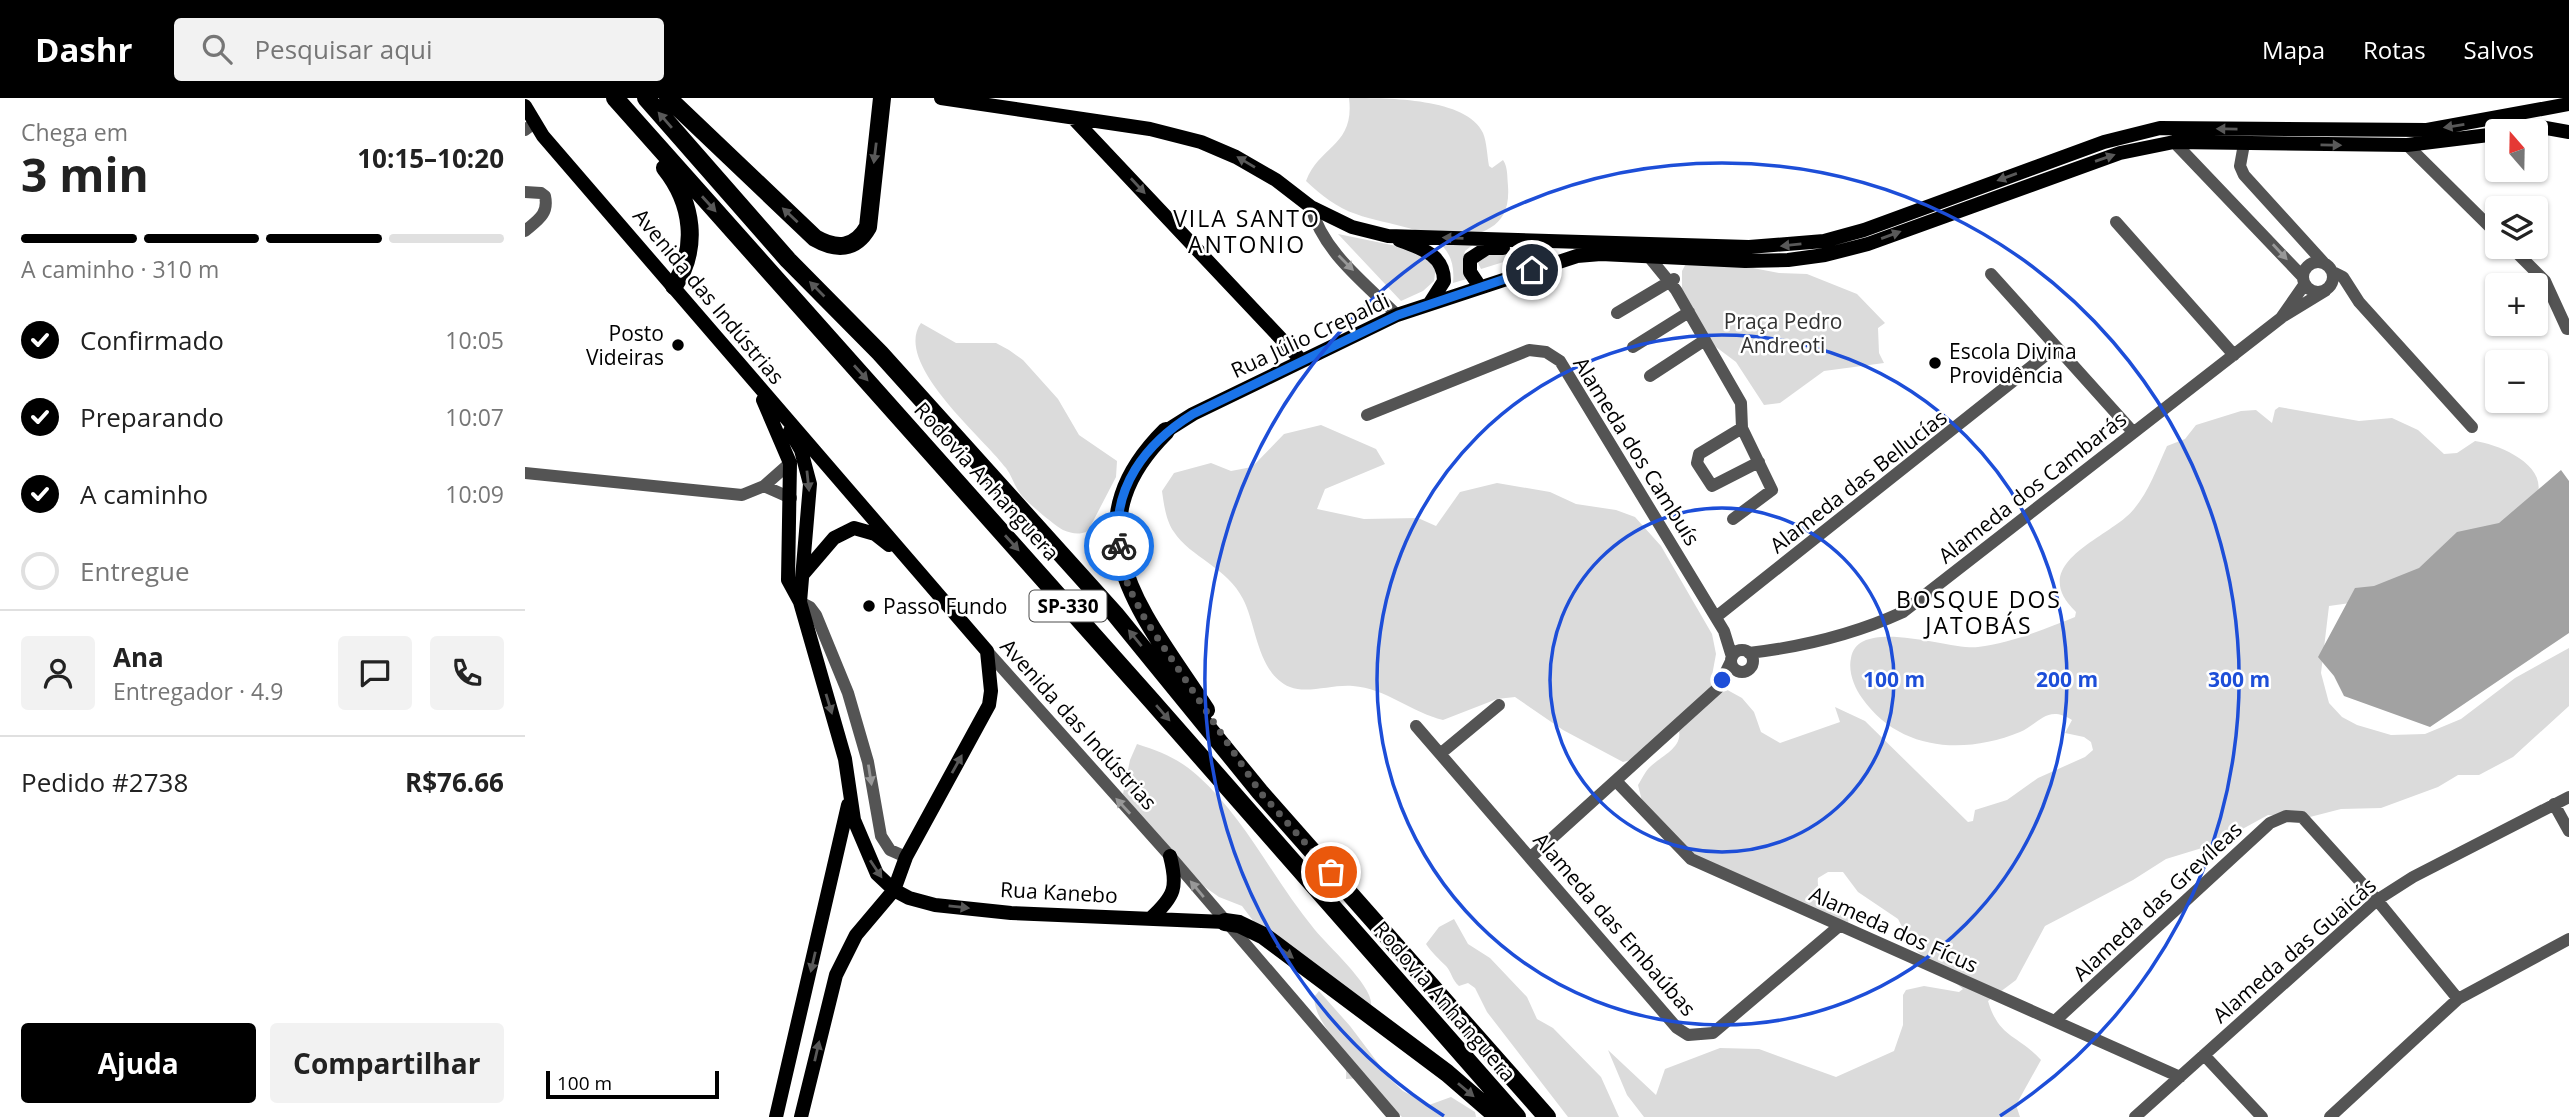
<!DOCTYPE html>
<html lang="pt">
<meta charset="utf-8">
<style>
body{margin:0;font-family:"Open Sans",sans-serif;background:#f2f2f2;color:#222;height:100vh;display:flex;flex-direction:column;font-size:26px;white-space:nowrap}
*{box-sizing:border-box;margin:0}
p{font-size:23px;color:#767676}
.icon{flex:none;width:38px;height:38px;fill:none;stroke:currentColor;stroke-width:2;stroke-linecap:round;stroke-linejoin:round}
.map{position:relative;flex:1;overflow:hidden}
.details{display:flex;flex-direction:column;background:#fff;width:525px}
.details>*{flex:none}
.needle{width:46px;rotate:340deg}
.fabs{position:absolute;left:1960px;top:21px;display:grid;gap:14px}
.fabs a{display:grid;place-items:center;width:63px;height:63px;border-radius:7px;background:#fff;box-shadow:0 2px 5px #0004;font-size:35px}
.scale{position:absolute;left:21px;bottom:18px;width:173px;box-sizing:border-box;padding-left:7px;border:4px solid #000;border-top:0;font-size:19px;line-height:24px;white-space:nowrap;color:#000;-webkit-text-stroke:5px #fff;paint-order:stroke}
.pin{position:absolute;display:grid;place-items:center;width:60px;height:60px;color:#fff;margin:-30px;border:4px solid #fff;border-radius:50%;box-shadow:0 2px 7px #0007}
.courier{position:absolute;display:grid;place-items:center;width:70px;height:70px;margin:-35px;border:5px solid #1a73e8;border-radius:50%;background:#fff;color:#222;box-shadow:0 2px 9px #0007}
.headline em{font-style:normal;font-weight:700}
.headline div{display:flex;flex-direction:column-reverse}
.headline{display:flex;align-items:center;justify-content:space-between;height:119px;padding:0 21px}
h1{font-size:46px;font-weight:700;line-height:52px}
.bar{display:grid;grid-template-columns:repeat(4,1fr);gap:10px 7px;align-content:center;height:84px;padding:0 21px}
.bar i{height:9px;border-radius:5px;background:#e0e0e0}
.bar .selected{background:#000}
.bar p{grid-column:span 4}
.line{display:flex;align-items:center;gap:18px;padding:0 21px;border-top:2px solid #e0e0e0}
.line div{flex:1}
.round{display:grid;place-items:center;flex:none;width:74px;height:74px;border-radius:7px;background:#f2f2f2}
ol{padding:0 21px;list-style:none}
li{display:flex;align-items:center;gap:21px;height:77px}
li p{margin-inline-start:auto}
li .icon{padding:7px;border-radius:50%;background:#000;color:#fff;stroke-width:4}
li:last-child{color:#767676}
li i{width:38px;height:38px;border:4px solid #e0e0e0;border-radius:50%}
.primary-button{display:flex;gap:14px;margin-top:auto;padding:14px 21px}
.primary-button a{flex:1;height:80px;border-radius:7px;background:#000;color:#fff;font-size:28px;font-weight:700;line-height:80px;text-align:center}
.primary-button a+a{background:#f2f2f2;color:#222}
header{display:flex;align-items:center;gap:42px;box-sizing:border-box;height:98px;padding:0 35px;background:#000;color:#fff}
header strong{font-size:33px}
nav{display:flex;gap:38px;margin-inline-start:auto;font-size:24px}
.search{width:490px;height:63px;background:#f2f2f2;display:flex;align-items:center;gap:18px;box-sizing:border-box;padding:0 24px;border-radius:7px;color:#767676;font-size:26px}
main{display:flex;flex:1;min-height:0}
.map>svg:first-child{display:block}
</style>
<header>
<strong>Dashr</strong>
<div class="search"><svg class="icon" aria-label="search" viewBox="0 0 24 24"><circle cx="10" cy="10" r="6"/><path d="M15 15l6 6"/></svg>Pesquisar aqui</div>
<nav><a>Mapa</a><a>Rotas</a><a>Salvos</a></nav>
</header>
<main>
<section class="details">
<div class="headline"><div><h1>3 min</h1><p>Chega em</p></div><em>10:15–10:20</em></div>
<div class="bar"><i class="selected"></i><i class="selected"></i><i class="selected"></i><i></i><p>A caminho · 310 m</p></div>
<ol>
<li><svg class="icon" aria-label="check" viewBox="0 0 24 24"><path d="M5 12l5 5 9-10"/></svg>Confirmado<p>10:05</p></li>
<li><svg class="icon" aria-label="check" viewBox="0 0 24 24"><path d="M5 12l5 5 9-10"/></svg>Preparando<p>10:07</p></li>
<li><svg class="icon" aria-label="check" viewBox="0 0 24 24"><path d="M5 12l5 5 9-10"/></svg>A caminho<p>10:09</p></li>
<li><i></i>Entregue</li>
</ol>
<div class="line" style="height:126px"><a class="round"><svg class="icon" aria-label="person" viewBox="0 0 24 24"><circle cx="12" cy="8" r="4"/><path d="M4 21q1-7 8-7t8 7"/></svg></a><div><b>Ana</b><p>Entregador · 4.9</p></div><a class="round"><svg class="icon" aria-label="chat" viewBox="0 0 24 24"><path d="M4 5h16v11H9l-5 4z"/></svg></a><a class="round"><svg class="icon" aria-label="phone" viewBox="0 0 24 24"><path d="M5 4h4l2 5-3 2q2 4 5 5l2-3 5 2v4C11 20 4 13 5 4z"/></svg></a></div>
<div class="line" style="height:91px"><div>Pedido #2738</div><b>R$76.66</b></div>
<div class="primary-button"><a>Ajuda</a><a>Compartilhar</a></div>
</section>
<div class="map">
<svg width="2044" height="1019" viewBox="0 0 2044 1019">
<rect width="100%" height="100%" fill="#fff"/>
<!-- green -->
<path fill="#dbdbdb" d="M 824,0 C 864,0 942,0 958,35 C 962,45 962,57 964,68 L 967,70 L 978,62 C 983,69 982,79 983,88 C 986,131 958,135 924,143 L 950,145 L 940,153 L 938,162 L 945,180 L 928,185 C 934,127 870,131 831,116 C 812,110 796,97 781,83 C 795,47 830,48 824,0 Z
M 813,136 L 891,152 L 911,169 L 909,183 L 898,193 L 876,203 Z
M 1030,148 L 956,171 L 950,159 L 975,152 Z
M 1165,158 L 1254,175 L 1282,176 L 1332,196 L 1360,225 L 1353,230 L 1354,255 L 1359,265 L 1299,273 L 1255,305 L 1239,307 L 1211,264 L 1183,243 L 1157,201 L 1157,173 Z
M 396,225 L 431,245 L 471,245 L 484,252 L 498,262 L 533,301 L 554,337 L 592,363 L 591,379 L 563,433 C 554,437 548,436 538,432 C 529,427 503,405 497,398 C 490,390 487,378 481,370 C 460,341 367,265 396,225 Z
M 1754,309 L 1834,323 L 1867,320 L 1893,332 L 1919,356 L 1932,355 L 1950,343 C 1972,346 2020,365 2013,395 C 2012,402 2006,409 2003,415 L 1868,499 L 1804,508 L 1796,575 L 1804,605 L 1817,619 L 1832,627 L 1866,637 L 1900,636 L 1936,621 L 1990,580 L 2044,550 L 2044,608 L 1988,659 L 1954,677 L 1933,677 L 1913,689 L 1856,710 L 1816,711 L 1781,720 L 1743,717 L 1690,746 L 1641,761 L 1608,782 L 1520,828 L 1491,882 L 1463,903 C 1474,940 1492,936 1516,962 L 1491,1007 L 1495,1019 L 1119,1019 L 1102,997 L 1083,952 L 1131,997 L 1140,971 L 1195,950 L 1234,951 L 1311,979 L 1369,953 L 1378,927 L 1378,897 L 1381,892 L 1399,888 L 1434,894 L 1438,891 L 1388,850 L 1373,821 L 1333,794 L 1318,774 L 1303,774 L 1293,780 C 1290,798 1312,810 1324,820 L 1323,824 L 1253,803 L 1172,762 L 1119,711 L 1113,687 C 1117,681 1120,673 1126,668 C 1138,657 1160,648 1153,630 L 1109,661 L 1098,664 L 1038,632 L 990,599 L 972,601 L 918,622 C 888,615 860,590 828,588 C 808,586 783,596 765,589 C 732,575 732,528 718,501 C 703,470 665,459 649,434 C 641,423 639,407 637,393 L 649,375 L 686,365 L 706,373 L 727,369 L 759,336 L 796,327 L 851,351 L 860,366 L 800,391 L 792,411 L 839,421 L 893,420 L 911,428 L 935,394 L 972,385 L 1025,394 L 1051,406 L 1091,412 L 1110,419 L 1136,448 L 1187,536 L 1191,556 L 1186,583 L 1217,600 L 1229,614 L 1236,634 L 1255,645 L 1315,624 L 1310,609 L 1340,623 L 1443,724 L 1448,723 L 1450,712 L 1482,702 L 1513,680 L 1560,659 L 1568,652 L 1566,644 L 1559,639 L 1540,635 L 1547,622 C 1522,606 1514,626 1495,634 C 1439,657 1374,653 1337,600 C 1329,589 1323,573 1326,560 C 1333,517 1427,553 1453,549 C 1486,545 1520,531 1550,519 L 1551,514 C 1499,464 1586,440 1609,411 C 1624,393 1632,370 1642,348 L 1660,341 L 1671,327 L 1716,313 L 1731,312 L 1747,325 L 1750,312 Z
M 612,646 C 637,654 654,661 673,678 C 721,721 749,783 790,832 C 802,847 849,889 846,907 L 837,908 L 749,834 L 729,824 L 717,808 L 694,799 L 667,780 L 598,696 L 605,662 Z
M 929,821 L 943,846 L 965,860 L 1002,899 L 1012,921 L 1028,930 L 1076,979 L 1094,1019 L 1043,1019 L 962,914 L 950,890 L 943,885 L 934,888 C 927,882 927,875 921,868 C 914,861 907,855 901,846 L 914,829 Z
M 794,893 L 825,928 L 865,981 L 878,993 L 904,1007 L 926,999 L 950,1014 L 951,1019 L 877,1019 L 836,980 L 821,981 C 824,943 791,932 789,899 Z"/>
<!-- water -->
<path fill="#a2a2a2" d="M 2036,372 L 2044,383 L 2044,535 L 1905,629 L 1819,598 L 1809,578 L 1793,559 L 1830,490 L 1849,488 L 1894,470 L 1932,434 L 1974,425 Z"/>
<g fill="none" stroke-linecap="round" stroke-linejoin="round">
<!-- minor -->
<path stroke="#545454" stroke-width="12" d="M 0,32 L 4,29
M 1649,44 L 1777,178
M 1719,46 L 1715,68 L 1719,77 L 1799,165
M 1882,47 L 1972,136
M 0,94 L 16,95 L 20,98 C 24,116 13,122 0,133
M 786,109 C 798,154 840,185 872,217
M 1591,124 L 1709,257
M 1986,149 L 2020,183 L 2042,231
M 1124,159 L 1151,192 L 1216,305 L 1217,330 L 1174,356 L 1172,365 L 1187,388 L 1234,364
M1778 179a15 15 0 1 1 30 0a15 15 0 1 1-30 0Z
M 1808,174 L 1818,179 L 1834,204 L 1947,329
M 1466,176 L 1608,334
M 1092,215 L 1149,181
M 1759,218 L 1800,193
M 1108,249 L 1164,214
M 1125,278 L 1180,242
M 842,317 L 1004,252 L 1021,254 L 1035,263 L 1199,533 L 1207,559
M 0,375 L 217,397 L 239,388 L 265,365
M 239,388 L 266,400
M 1208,421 L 1247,392 L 1217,330
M 275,504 L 285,509 L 291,517 L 323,595 L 343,664 L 356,738 L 365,752 L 381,759
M 1191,519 L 1531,249
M1206 563a11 11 0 1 1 22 0a11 11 0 1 1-22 0Z
M 462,553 L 645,758 L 869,1019
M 1224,555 C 1276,549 1330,536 1378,514 L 1756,220 L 1779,187
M 891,628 L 1152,930 L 1163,937 L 1188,935 L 1313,829
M 915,656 L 974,607
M 1091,683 L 1166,761 L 1655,979
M 2029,706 L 2044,733
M 1006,759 L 1193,590 L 1206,563
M 1531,922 L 1745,725 L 1761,718 L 1777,719 L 1852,802 L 1933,901
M 1679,957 L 1737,1019
M 1610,1019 L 1852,802 L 1888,779 L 2044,699
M 1805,1019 L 1933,901 L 2044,841"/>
<!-- major -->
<path stroke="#000" stroke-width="14" d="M 416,0 L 625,31 L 676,44 L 711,59 L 751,82 L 786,109 L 827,129 L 863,138 L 1224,149 L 1299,143 L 1339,132 L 1579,44 L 1635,30 L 1902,32 L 2044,6
M 0,8 L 18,38 L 462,553 L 466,593 L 464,607 L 381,759 L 369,792 L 331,837 L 311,877 L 276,1019
M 549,21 L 777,263
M 1989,33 L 2015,29 L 2044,34
M 874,142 C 895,150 919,156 919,183 L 905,205
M 955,189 L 945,174 L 945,161 L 962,150 L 978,150
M 238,302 L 265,365 L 263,482 L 275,504
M 265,333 L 276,352 L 285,386 L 275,504 L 320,661 L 329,722 L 352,776 L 369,792 L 384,800 L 410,807 L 486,815 L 700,824
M 641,333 L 668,316 L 872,217 L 1052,158 L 1076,156 L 1220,163 L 1263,162 L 1300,157 L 1343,146 L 1595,55 L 1649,44 L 1882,47 L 1972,36
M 279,475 L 309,440 L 329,430 L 350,436 L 364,447
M 626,820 C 650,798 653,789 645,758
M 251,1019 L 323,707"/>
<!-- highway -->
<path stroke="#000" stroke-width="18" d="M 90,0 L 626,602 L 992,1019
M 121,0 L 263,162 L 355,255 L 590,516 L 735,694 L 1022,1019
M 143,0 L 290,140 C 311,152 330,152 343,129 L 357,0
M 140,70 C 168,105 174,150 149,188
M 641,333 C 539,434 621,519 681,612
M 700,824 L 714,826 L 739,838 L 922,975 L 966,1013 L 991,1019"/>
</g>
<!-- one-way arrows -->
<defs><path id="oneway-solid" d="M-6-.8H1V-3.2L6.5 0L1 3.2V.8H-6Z" transform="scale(1.75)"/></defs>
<g fill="#595959">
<use href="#oneway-solid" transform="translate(140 22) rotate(-131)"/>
<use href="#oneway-solid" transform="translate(1929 28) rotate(171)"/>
<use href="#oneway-solid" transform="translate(1702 31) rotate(-179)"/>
<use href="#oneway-solid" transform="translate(1806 47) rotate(1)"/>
<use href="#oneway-solid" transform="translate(350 55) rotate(97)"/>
<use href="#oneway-solid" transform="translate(1580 60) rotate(-19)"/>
<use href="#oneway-solid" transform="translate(721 64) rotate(-149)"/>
<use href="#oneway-solid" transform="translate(1482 79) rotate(160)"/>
<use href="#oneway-solid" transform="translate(613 88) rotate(47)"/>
<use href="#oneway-solid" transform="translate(184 106) rotate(48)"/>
<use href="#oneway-solid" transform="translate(265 117) rotate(-137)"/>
<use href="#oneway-solid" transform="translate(1366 137) rotate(-20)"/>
<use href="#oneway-solid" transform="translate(928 140) rotate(-178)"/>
<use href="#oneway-solid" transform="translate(1266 147) rotate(174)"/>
<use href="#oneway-solid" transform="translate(292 191) rotate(-135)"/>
<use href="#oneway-solid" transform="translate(336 275) rotate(48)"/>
<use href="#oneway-solid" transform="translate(283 383) rotate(84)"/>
<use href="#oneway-solid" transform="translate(487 445) rotate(48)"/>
<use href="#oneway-solid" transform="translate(610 540) rotate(-129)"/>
<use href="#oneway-solid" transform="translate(304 606) rotate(73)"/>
<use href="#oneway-solid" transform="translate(638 615) rotate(49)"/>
<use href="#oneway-solid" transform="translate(432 666) rotate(-61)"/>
<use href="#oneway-solid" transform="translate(351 771) rotate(56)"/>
<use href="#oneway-solid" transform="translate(434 809) rotate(6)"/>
<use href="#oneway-solid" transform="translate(760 854) rotate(37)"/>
<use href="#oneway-solid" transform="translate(288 864) rotate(103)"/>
<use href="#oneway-solid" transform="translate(292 953) rotate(-77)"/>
<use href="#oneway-solid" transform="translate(941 992) rotate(40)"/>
</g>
<g fill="#989898">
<use href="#oneway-solid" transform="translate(1755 154) rotate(47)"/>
<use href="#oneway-solid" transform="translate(821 165) rotate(45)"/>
<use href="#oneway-solid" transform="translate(345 677) rotate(81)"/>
<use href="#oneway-solid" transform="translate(598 708) rotate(-133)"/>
<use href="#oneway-solid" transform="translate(672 791) rotate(-130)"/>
</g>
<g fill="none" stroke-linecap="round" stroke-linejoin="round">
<!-- done -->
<path stroke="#595959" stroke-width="7" stroke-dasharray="0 12.6" d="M 594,448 L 603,488 L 620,521 L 735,694 L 806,774"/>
<!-- route -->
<path stroke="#1a73e8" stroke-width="9" d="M 594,448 C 586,390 621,345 668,316 L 873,217 L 1007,172"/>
</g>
<!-- distance rings -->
<g fill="none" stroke="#1d4ed8" stroke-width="3.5">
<circle cx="1197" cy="582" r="172"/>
<circle cx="1197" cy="582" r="345"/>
<path d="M919 1018A517 517 0 1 1 1475 1018"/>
</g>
<!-- markers -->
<g fill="#000" stroke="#fff" stroke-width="2.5">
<circle cx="153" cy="247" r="7"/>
<circle cx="1410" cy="265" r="7"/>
<circle cx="344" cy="508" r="7"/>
</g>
<g text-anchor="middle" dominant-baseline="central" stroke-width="5" stroke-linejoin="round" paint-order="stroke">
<!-- shield labels -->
<rect fill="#fff" stroke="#4c4c4c" stroke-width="2" x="504.5" y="492.5" width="77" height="31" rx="5"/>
<g font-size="19" font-weight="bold" fill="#000">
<text x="543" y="508">SP-330</text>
</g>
<!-- street labels -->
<g font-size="21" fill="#000" stroke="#fff">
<text transform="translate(184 198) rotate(50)">Avenida das Indústrias</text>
<text transform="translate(785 237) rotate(-25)">Rua Júlio Crepaldi</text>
<text transform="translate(1112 353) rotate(58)">Alameda dos Cambuís</text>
<text transform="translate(462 383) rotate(48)">Rodovia Anhanguera</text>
<text transform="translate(1333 383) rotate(-38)">Alameda das Bellucías</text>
<text transform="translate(1507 389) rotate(-38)">Alameda dos Cambarás</text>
<text transform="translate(554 626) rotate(48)">Avenida das Indústrias</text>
<text transform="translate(534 794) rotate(3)">Rua Kanebo</text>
<text transform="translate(1632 803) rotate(-43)">Alameda das Grevíleas</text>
<text transform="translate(1090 826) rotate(49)">Alameda das Embaúbas</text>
<text transform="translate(1369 831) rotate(24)">Alameda dos Fícus</text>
<text transform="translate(1769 852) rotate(-41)">Alameda das Guaicás</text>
<text transform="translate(920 903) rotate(49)">Rodovia Anhanguera</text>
</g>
<!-- park labels -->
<g font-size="21" fill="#323232" stroke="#fff">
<text x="1258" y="223">Praça Pedro<tspan x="1258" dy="24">Andreoti</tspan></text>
</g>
<!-- poi labels -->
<g font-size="21" fill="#000" stroke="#fff" text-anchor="start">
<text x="139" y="235" text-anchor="end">Posto<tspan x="139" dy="24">Videiras</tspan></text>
<text x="1424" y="253">Escola Divina<tspan x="1424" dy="24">Providência</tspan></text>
<text x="358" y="508">Passo Fundo</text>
</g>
<!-- neighbourhood labels -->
<g font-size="23" letter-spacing="2" fill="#000" stroke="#fff">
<text x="722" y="120">VILA SANTO<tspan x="722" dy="26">ANTONIO</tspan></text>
<text x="1454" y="501">BOSQUE DOS<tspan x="1454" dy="26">JATOBÁS</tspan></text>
</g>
</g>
<circle cx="1197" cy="582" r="10" fill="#1d4ed8" stroke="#fff" stroke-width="3.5"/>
<g font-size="21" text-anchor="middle" font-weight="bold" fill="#1d4ed8" stroke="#fff" stroke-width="5" stroke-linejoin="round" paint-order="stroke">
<text x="1369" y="589">100 m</text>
<text x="1542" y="589">200 m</text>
<text x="1714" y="589">300 m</text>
</g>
</svg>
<div class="fabs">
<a><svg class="needle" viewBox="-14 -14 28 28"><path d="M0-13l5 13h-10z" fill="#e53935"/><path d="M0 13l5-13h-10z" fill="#767676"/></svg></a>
<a><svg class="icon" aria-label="layers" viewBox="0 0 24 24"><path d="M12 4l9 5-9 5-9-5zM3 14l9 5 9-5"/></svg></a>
<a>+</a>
<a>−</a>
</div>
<div class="scale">100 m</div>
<div class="pin" style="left:806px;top:774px;background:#ea580c"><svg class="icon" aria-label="bag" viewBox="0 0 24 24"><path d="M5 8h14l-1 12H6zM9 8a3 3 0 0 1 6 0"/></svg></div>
<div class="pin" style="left:1007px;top:172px;background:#1f2937"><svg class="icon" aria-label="home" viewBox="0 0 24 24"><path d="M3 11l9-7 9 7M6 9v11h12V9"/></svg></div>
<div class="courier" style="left:594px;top:448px"><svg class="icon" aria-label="bike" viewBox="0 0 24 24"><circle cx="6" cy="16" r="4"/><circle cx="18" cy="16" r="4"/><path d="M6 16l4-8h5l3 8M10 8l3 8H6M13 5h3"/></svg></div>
</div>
</main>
